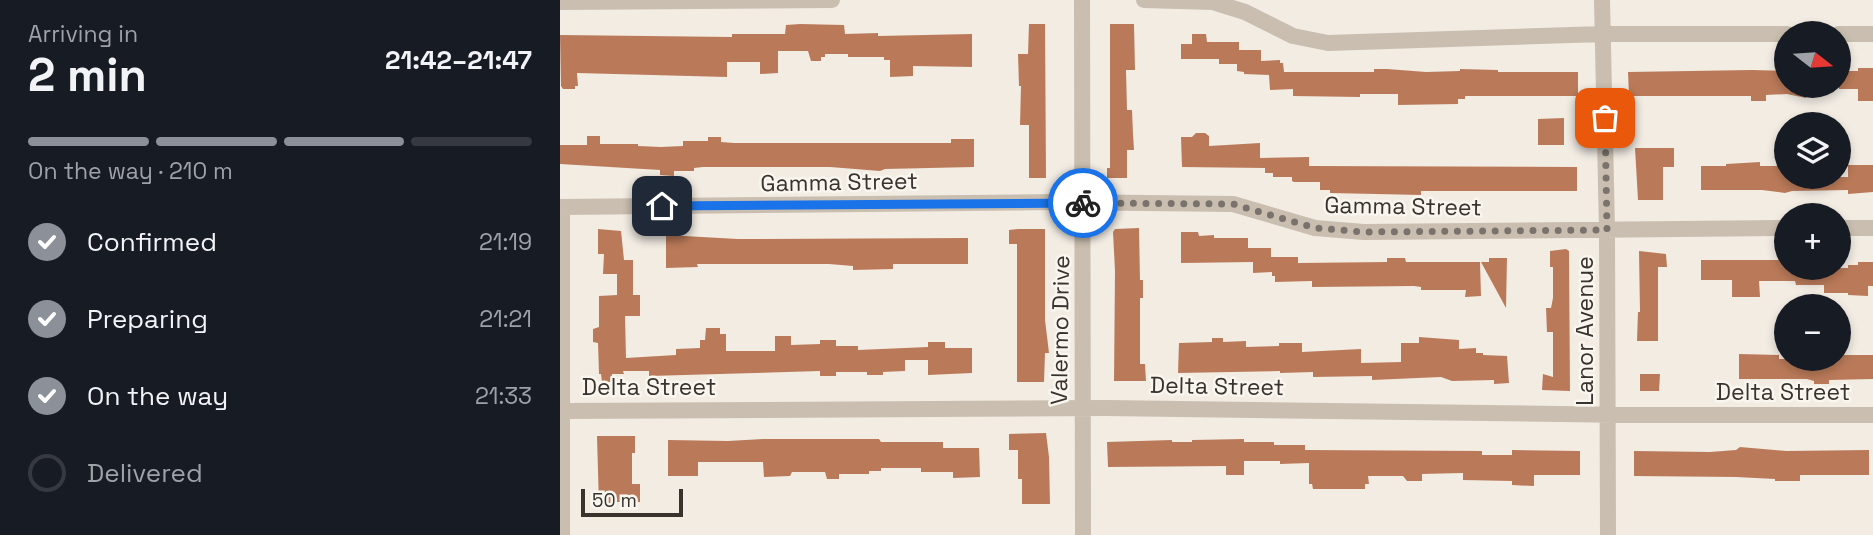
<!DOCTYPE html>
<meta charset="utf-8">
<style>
body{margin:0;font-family:"Space Grotesk",sans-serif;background:#242831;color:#f1f3f6;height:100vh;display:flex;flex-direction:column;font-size:26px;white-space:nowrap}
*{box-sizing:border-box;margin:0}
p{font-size:23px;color:#9ea1a6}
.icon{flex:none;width:38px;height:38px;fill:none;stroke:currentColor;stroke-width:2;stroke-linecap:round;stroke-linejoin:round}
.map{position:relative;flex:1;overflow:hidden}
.side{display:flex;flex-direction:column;background:#171b24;width:560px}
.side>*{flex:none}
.needle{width:46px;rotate:107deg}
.tools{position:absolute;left:1214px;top:21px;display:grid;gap:14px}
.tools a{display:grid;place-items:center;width:77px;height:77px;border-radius:50%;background:#171b24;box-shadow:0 4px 10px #0003;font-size:35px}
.scale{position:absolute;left:21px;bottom:18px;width:102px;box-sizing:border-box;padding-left:7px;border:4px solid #39322d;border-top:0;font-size:19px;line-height:24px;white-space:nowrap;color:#39322d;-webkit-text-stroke:5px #f9f6ef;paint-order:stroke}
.pin{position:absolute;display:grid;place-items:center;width:60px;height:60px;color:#fff;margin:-30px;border-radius:14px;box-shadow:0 4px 10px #0006}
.courier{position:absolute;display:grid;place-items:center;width:70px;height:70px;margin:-35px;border:5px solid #1a73e8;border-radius:50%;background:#fff;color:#222;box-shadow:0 2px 9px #0007}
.head em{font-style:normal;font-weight:700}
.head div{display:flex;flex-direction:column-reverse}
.head{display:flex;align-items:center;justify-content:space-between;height:119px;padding:0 28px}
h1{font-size:46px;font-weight:700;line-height:52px}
.bar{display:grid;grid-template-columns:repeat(4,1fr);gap:10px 7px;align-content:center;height:84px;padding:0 28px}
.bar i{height:9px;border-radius:5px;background:#363941}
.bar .active{background:#8c9099}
.bar p{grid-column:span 4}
ol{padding:0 28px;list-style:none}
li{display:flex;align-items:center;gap:21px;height:77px}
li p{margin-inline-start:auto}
li .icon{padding:7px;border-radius:50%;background:#8c9099;color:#fff;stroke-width:4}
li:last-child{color:#9ea1a6}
li i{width:38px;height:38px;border:4px solid #363941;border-radius:50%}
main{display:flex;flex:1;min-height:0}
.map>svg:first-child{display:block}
</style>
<main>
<section class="side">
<div class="head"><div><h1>2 min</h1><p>Arriving in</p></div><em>21:42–21:47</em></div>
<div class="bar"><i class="active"></i><i class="active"></i><i class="active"></i><i></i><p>On the way · 210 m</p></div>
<ol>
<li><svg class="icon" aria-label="check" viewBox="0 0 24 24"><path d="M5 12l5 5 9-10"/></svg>Confirmed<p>21:19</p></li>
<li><svg class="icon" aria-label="check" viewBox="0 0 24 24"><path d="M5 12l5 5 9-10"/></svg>Preparing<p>21:21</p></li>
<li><svg class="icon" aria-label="check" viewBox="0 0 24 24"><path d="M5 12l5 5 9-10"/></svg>On the way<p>21:33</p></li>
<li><i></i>Delivered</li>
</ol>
</section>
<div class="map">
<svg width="1313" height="535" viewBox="0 0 1313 535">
<rect width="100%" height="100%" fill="#f2ece3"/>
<!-- building -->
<path fill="#ba7a59" d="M 240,24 L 284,25 L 285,34 L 318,33 L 318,36 L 412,34 L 412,67 L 353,66 L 353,76 L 330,77 L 330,60 L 324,60 L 324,57 L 288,57 L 288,54 L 265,54 L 265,57 L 261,57 L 261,61 L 251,61 L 248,51 L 218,51 L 218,73 L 200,74 L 200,62 L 167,62 L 167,77 L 17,73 L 18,86 L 15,86 L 15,89 L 3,89 L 1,86 L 0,35 L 172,37 L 172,34 L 225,34 L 226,25 Z
M 469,24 L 485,24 L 486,178 L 469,178 L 469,125 L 460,125 L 461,86 L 459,86 L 458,54 L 468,54 Z
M 550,24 L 574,24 L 575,70 L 566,70 L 567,110 L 572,110 L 573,134 L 574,150 L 567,150 L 567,178 L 547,178 L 547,168 L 550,168 Z
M 632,34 L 646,34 L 647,42 L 679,42 L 679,50 L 701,50 L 701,61 L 720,60 L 720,63 L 723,63 L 724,72 L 814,72 L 814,69 L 827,69 L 866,72 L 900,71 L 900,69 L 938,70 L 938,72 L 1018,72 L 1018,96 L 905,96 L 905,99 L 898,99 L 898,104 L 838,105 L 838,94 L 800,94 L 800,97 L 733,96 L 733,89 L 710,90 L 709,75 L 684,74 L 684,72 L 677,71 L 677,64 L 659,64 L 659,59 L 621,59 L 621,44 L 632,44 Z
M 1298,68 L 1313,68 L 1313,101 L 1298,101 L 1298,89 L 1279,89 L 1279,71 L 1298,71 Z
M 1192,70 L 1227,71 L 1227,86 L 1255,86 L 1255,96 L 1246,96 L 1246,98 L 1227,94 L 1206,95 L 1206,101 L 1191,101 L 1191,96 L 1069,96 L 1068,72 Z
M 1004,118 L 1004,145 L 978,145 L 978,119 Z
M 636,133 L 645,133 L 649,136 L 649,146 L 700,143 L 700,158 L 749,157 L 749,166 L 1017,167 L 1017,191 L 861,191 L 861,195 L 770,193 L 770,190 L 760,190 L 760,182 L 734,182 L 732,181 L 732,177 L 713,177 L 713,173 L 705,173 L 705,168 L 622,167 L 621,137 L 632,137 Z
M 27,136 L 40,136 L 40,144 L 78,144 L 78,146 L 101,147 L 123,146 L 123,141 L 148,141 L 148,137 L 161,137 L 161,142 L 174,143 L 391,143 L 391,139 L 414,139 L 414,167 L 325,169 L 320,171 L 270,167 L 143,167 L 134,168 L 134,171 L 114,171 L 114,176 L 100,175 L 100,170 L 0,164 L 0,145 L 27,145 Z
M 1075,148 L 1114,148 L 1114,167 L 1103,167 L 1103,200 L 1078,200 Z
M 1200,162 L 1200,166 L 1226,166 L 1226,177 L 1288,177 L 1288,165 L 1313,165 L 1313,192 L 1288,194 L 1288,190 L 1232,191 L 1225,193 L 1202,190 L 1141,190 L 1141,166 L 1166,166 L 1166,164 Z
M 579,228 L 580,280 L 583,280 L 583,298 L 580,298 L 580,364 L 585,364 L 586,381 L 554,381 L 555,271 L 553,232 L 555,229 Z
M 38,229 L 61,231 L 64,260 L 73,260 L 73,295 L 80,295 L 80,316 L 65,316 L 66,358 L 116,355 L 116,349 L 140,348 L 140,340 L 145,340 L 146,328 L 160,328 L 160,334 L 166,334 L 166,351 L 215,351 L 215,336 L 231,336 L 231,345 L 260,344 L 260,340 L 276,340 L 276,346 L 298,346 L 298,350 L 368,347 L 368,342 L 385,342 L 385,348 L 412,348 L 412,373 L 368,375 L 368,360 L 345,360 L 345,371 L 323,372 L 323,375 L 307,375 L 307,372 L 276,372 L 276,376 L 260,376 L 260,371 L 89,376 L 89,371 L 63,371 L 64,374 L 52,374 L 52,382 L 42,382 L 41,374 L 39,374 L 38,343 L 33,342 L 33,329 L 39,327 L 39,296 L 57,295 L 57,274 L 43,274 L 44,254 L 38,254 Z
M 458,229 L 485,229 L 485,320 L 489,353 L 485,353 L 484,382 L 457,382 L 457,244 L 449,244 L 449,230 Z
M 621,232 L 638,232 L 639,236 L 654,235 L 654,238 L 688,238 L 688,248 L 711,248 L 711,257 L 738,257 L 738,263 L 827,262 L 827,258 L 845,258 L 846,262 L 920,262 L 921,296 L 905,297 L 906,290 L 861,290 L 861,287 L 854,286 L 752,287 L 752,281 L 715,282 L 715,276 L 712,276 L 712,272 L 693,273 L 693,262 L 621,263 Z
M 106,235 L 178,239 L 408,238 L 408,264 L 333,264 L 333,269 L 293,270 L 293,266 L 269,264 L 137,264 L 138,267 L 106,268 Z
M 1006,249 L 1009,251 L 1010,391 L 982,390 L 983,374 L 993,377 L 993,332 L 987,332 L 986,308 L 991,308 L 993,298 L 993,267 L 990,267 L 990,251 Z
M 1079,251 L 1106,254 L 1107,267 L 1098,267 L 1098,341 L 1077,341 L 1078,312 L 1080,312 Z
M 929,258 L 947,258 L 946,308 L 921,262 L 929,262 Z
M 1141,260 L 1227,260 L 1227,268 L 1288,268 L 1288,265 L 1298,265 L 1298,262 L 1313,262 L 1313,286 L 1308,286 L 1308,296 L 1288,295 L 1288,293 L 1264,293 L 1264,285 L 1236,285 L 1235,281 L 1199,281 L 1200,297 L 1172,297 L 1172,280 L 1141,280 Z
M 859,337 L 899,340 L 899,349 L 916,348 L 916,353 L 923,353 L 923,355 L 947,356 L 949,383 L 934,384 L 934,380 L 892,381 L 881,377 L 812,380 L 812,376 L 753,377 L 753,372 L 720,373 L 720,371 L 618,373 L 619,343 L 652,342 L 652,338 L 663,338 L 663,342 L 686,341 L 686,347 L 719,346 L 719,343 L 742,343 L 742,352 L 801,349 L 801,363 L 841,362 L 841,343 L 859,343 Z
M 1179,354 L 1219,355 L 1219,359 L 1279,359 L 1279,355 L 1313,355 L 1313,379 L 1269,380 L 1269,384 L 1254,384 L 1254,381 L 1247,379 L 1179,379 Z
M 1080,374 L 1100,374 L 1099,391 L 1080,391 Z
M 486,433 L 489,457 L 490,504 L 462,504 L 462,479 L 458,479 L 458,450 L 449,450 L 449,434 Z
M 37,436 L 75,436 L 75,453 L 72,453 L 72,484 L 80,484 L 80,502 L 55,502 L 55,506 L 39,506 Z
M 203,439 L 319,439 L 321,442 L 383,442 L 383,448 L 419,448 L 420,477 L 393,478 L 393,472 L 361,472 L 361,468 L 321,468 L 321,471 L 309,471 L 309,474 L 279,474 L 279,479 L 267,479 L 265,472 L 232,472 L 230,476 L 204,477 L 203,462 L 138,462 L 138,476 L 108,476 L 108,440 L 168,441 Z
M 684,439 L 684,442 L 714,442 L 714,445 L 745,445 L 745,450 L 922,451 L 922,455 L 952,455 L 952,450 L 1020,451 L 1020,475 L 974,475 L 974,486 L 952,485 L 952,481 L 903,480 L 903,473 L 862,474 L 862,481 L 847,481 L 843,476 L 808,476 L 809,484 L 805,484 L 805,489 L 753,489 L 752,484 L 749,484 L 749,463 L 720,464 L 720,461 L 684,461 L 684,475 L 666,475 L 666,466 L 548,467 L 547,442 L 612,440 L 612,442 L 632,442 L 632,440 Z
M 1180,447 L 1226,451 L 1309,450 L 1309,475 L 1240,475 L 1240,481 L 1215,481 L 1215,479 L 1176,477 L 1074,476 L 1074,451 L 1150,452 L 1176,450 Z"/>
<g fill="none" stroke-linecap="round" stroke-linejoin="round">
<!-- minor -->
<path stroke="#c9beaf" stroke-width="16" d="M 522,0 L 523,535
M 584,0 L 653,2 L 685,12 L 733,36 L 768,43 L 1043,34 L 1227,34
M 1042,0 L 1047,230 L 1048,535
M 0,2 L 272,0
M 1279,34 L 1313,34
M 0,207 L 498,202 L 673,204 L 755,228 L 804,232 L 1227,228
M 1279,228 L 1313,228
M 0,411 L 546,408 L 1071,415 L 1313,415
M 2,535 L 2,207"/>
</g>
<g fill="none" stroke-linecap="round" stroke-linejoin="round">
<!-- done -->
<path stroke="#7a736d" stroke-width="7" stroke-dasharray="0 12.6" d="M 523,203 L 673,204 L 755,228 L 804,232 L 1047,230 L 1045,118"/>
<!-- route -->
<path stroke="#1a73e8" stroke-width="9" d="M 102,206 L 523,203"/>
</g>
<g text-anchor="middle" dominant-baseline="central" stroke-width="5" stroke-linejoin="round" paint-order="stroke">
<!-- street labels -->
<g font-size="23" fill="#39322d" stroke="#f9f6ef">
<text transform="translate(279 182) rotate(-1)">Gamma Street</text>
<text transform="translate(843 206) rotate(1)">Gamma Street</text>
<text transform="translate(500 330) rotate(-89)">Valermo Drive</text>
<text transform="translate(1025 331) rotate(-90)">Lanor Avenue</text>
<text transform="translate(657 386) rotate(1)">Delta Street</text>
<text x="89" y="387">Delta Street</text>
<text x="1223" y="392">Delta Street</text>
</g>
</g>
</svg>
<div class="tools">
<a><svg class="needle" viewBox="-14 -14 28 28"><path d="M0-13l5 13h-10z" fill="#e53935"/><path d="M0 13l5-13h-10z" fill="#9ea1a6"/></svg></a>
<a><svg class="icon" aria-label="layers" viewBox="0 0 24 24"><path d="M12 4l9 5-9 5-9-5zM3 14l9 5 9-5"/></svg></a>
<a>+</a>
<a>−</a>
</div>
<div class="scale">50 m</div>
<div class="pin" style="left:1045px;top:118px;background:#ea580c"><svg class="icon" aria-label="bag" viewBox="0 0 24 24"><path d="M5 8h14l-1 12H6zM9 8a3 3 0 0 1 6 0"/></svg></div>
<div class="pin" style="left:102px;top:206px;background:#1f2937"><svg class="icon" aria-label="home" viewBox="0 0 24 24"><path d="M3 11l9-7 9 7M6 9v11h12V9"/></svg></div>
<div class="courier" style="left:523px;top:203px"><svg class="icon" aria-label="bike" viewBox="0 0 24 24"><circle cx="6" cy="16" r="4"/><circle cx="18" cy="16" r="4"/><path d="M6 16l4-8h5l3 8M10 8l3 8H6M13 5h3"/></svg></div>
</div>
</main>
